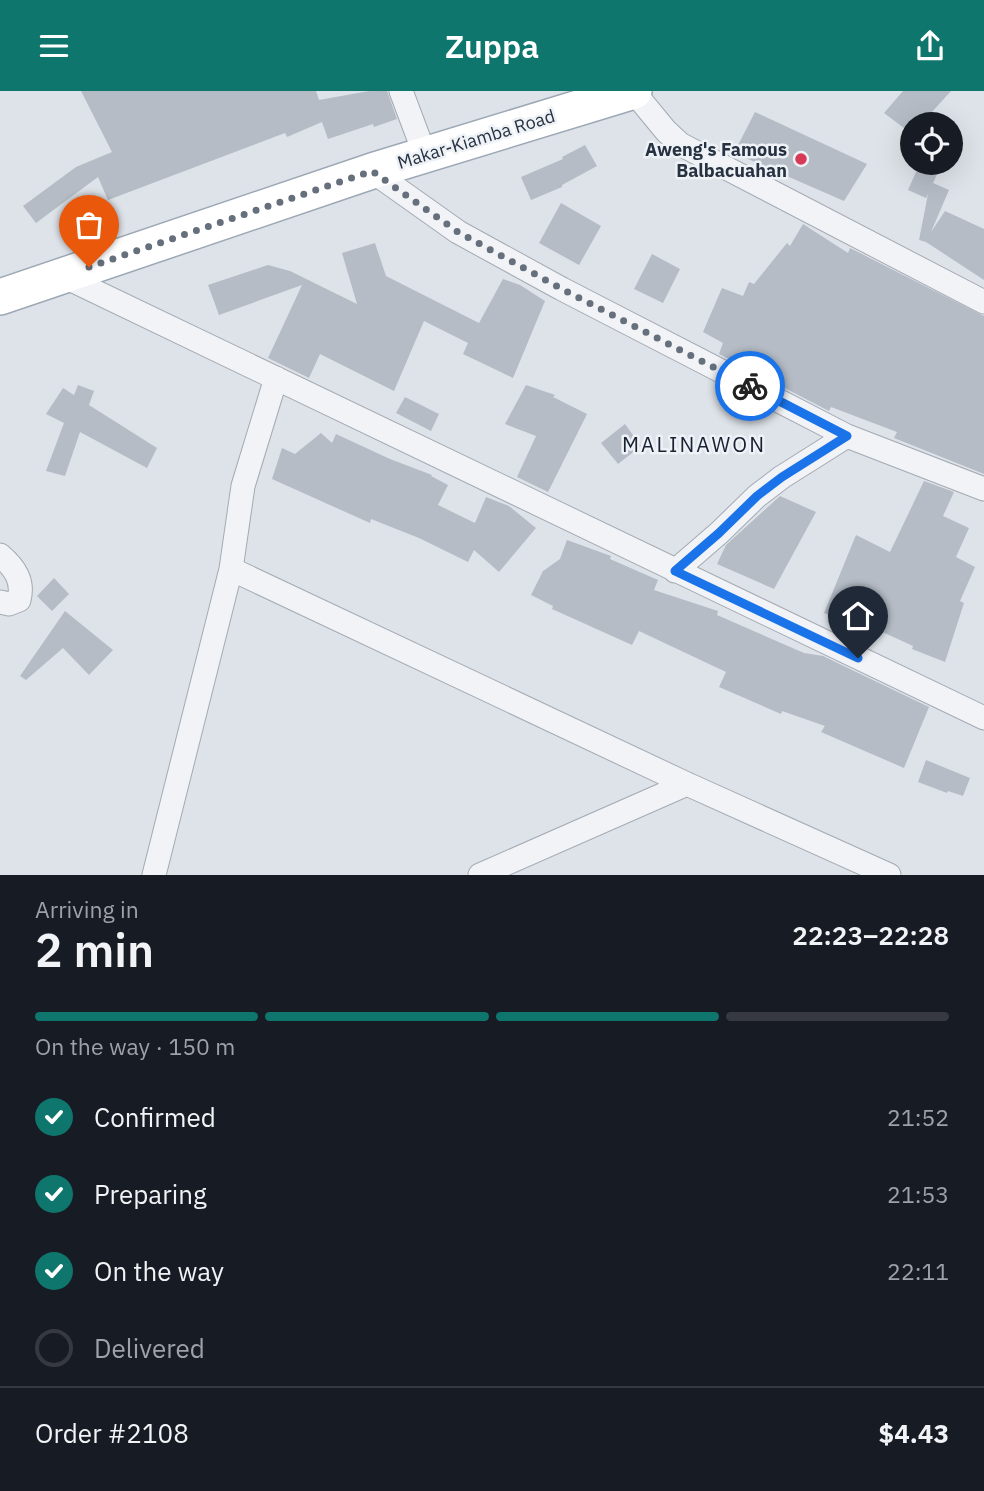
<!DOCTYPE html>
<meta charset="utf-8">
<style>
body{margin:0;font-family:"IBM Plex Sans",sans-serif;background:#20242c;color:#f1f3f6;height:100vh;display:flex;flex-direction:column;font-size:26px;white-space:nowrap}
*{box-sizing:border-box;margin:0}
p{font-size:23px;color:#9ea1a6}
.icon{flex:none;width:38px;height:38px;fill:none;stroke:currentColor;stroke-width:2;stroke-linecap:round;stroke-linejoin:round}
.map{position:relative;height:784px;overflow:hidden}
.sheet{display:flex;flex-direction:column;background:#171b24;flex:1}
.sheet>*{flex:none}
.buttons{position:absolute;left:900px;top:21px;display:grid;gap:14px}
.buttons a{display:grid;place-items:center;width:63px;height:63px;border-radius:50%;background:#171b24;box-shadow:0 7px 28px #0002;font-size:35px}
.pin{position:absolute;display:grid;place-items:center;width:60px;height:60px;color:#fff;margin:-72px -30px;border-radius:50% 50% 50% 0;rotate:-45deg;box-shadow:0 0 7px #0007}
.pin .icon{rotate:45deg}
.courier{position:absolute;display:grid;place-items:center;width:70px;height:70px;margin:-35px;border:5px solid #1a73e8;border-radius:50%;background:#fff;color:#222;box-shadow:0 2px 9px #0007}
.headline em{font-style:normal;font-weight:600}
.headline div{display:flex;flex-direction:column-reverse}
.headline{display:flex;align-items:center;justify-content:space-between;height:119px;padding:0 35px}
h1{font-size:46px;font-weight:600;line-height:52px}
.bar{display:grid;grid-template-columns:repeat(4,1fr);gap:10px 7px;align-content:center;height:84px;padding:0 35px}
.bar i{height:9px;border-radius:5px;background:#363941}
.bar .current{background:#0f766e}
.bar p{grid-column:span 4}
.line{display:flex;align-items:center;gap:18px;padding:0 35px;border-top:2px solid #363941}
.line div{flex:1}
ol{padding:0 35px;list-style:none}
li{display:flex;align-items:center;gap:21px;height:77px}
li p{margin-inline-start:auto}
li .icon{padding:7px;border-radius:50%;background:#0f766e;color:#fff;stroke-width:4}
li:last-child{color:#9ea1a6}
li i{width:38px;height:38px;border:4px solid #363941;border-radius:50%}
header{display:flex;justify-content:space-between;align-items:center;height:91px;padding:0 35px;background:#0f766e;color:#fff;font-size:32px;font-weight:600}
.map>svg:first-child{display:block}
</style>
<header><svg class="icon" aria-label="menu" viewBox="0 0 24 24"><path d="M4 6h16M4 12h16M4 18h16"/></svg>Zuppa<svg class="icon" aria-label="share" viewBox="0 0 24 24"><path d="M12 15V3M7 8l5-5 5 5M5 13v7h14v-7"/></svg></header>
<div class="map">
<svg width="984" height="784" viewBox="0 0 984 784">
<rect width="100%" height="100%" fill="#dee3e9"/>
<!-- building -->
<path fill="#b5bcc6" d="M 81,0 L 316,0 L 319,9 L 369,0 L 387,0 L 397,28 L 374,36 L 373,33 L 328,48 L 322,31 L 287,46 L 285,42 L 108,109 L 98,86 L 36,132 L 23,115 L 76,76 L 112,61 Z
M 903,0 L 951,0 L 921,33 L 912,33 L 912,43 L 884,22 Z
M 755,21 L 867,73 L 844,110 L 734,62 Z
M 585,54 L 597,75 L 562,94 L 562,96 L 531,109 L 521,86 L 563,68 L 562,66 Z
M 920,72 L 942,72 L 933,92 L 949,99 L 931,141 L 945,120 L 984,138 L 984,189 L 926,151 L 919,149 L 928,103 L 926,107 L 908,99 Z
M 561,112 L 601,135 L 579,174 L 539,152 Z
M 803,133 L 848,162 L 850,157 L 984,225 L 984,383 L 894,347 L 897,341 L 831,316 L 829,320 L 719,263 L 723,252 L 703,241 L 722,197 L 743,205 L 749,191 L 754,193 L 787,152 L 790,155 Z
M 375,152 L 386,185 L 479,232 L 503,188 L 520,194 L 545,210 L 513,287 L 463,263 L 468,252 L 424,230 L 394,300 L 320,263 L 309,287 L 268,267 L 302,194 L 219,224 L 208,194 L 268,174 L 290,180 L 357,213 L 342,162 Z
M 652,163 L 680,178 L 663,212 L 634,198 Z
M 78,294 L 94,300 L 89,314 L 157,357 L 147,377 L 80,341 L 65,385 L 46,380 L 64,332 L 46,323 L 63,297 L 74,304 Z
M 526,294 L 555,304 L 553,306 L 587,323 L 548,401 L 517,386 L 536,345 L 505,333 Z
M 405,306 L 439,323 L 431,340 L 396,322 Z
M 625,333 L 641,355 L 618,373 L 601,352 Z
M 321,342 L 332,352 L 336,343 L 390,368 L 432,384 L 431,385 L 448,394 L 438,414 L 475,432 L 486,406 L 509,415 L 536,437 L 499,481 L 474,459 L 468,471 L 419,447 L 371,428 L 370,432 L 272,388 L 282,357 L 295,363 Z
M 924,390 L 954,401 L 943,425 L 969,437 L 956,466 L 975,476 L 960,510 L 964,512 L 945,571 L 912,558 L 913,555 L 865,533 L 863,538 L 824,522 L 856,444 L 890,461 Z
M 780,405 L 816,421 L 774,498 L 717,473 L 726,454 Z
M 567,449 L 611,465 L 610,468 L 658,489 L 654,499 L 718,520 L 717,524 L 804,562 L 823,565 L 929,616 L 904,677 L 821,641 L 825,635 L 782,620 L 781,623 L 719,596 L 726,581 L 639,540 L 632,554 L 552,518 L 553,515 L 531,504 L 543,480 L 560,468 Z
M 54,487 L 69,503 L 52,520 L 37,505 Z
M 65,520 L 113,559 L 89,584 L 63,557 L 26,589 L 20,585 Z
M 926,669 L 970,687 L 963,705 L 948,700 L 947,702 L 918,691 Z"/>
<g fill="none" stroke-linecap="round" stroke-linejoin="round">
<!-- minor casing -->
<g stroke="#a3aab3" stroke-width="25">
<path id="minor" d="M 401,0 L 425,64
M 633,0 L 666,40 L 680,53 L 984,211
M 372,80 L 458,141 L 562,198 L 847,345 L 984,398
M 63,185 L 984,627
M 0,464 C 15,477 24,490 19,509 L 9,513 L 0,511
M 231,478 L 687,693 L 889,784
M 675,480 L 719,442 L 757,405 L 782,386 L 847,345
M 154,784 L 231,478 L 243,395 L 276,287
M 480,784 L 687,693"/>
</g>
<!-- primary casing -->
<g stroke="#9da8b5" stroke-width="38">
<path id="primary" d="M 0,206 L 372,80 L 634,0"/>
</g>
<!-- minor -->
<use href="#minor" stroke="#f1f3f7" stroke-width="23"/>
<!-- primary -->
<use href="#primary" stroke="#fff" stroke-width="35"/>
</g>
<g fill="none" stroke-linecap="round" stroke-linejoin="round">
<!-- done -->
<path stroke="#666f7c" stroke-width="7" stroke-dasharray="0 12.6" d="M 89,176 L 372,80 L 458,141 L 562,198 L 750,295"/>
<!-- route -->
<path stroke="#1a73e8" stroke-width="9" d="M 750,295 L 847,345 L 782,386 L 757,405 L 719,442 L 675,480 L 858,567"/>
</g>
<!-- markers -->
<circle fill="#d73a57" stroke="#eef2f6" stroke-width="2.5" cx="801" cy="68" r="7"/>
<g text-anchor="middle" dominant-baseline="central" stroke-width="5" stroke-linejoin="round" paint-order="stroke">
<!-- street labels -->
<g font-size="18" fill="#263141" stroke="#eef2f6">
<text transform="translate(476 48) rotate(-17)">Makar-Kiamba Road</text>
</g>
<!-- poi labels -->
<g font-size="18" font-weight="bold" fill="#263141" stroke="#eef2f6" text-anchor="end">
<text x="787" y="58">Aweng's Famous<tspan x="787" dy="21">Balbacuahan</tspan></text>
</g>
<!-- quarter labels -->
<g font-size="21" letter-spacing="2" fill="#192232" stroke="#eef2f6">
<text x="694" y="353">MALINAWON</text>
</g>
</g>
</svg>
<div class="buttons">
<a><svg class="icon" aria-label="locate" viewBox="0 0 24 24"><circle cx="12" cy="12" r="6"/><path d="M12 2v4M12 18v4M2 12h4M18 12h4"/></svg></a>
</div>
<div class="pin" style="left:89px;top:176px;background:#ea580c"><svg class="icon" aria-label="bag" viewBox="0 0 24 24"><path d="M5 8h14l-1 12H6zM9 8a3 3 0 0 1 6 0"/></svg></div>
<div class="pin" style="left:858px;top:567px;background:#1f2937"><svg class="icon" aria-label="home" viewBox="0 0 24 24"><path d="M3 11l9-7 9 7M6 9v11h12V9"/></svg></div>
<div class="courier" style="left:750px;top:295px"><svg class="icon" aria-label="bike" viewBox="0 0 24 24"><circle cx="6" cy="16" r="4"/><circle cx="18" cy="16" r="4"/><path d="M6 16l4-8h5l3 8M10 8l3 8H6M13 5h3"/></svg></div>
</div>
<section class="sheet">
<div class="headline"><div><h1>2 min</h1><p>Arriving in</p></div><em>22:23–22:28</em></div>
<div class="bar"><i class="current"></i><i class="current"></i><i class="current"></i><i></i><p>On the way · 150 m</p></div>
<ol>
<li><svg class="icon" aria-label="check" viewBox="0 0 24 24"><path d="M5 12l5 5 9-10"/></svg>Confirmed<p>21:52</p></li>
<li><svg class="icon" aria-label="check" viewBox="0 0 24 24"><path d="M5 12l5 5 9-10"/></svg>Preparing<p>21:53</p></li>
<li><svg class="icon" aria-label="check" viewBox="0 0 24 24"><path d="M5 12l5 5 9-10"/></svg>On the way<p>22:11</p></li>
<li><i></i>Delivered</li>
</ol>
<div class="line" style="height:91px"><div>Order #2108</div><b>$4.43</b></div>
</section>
